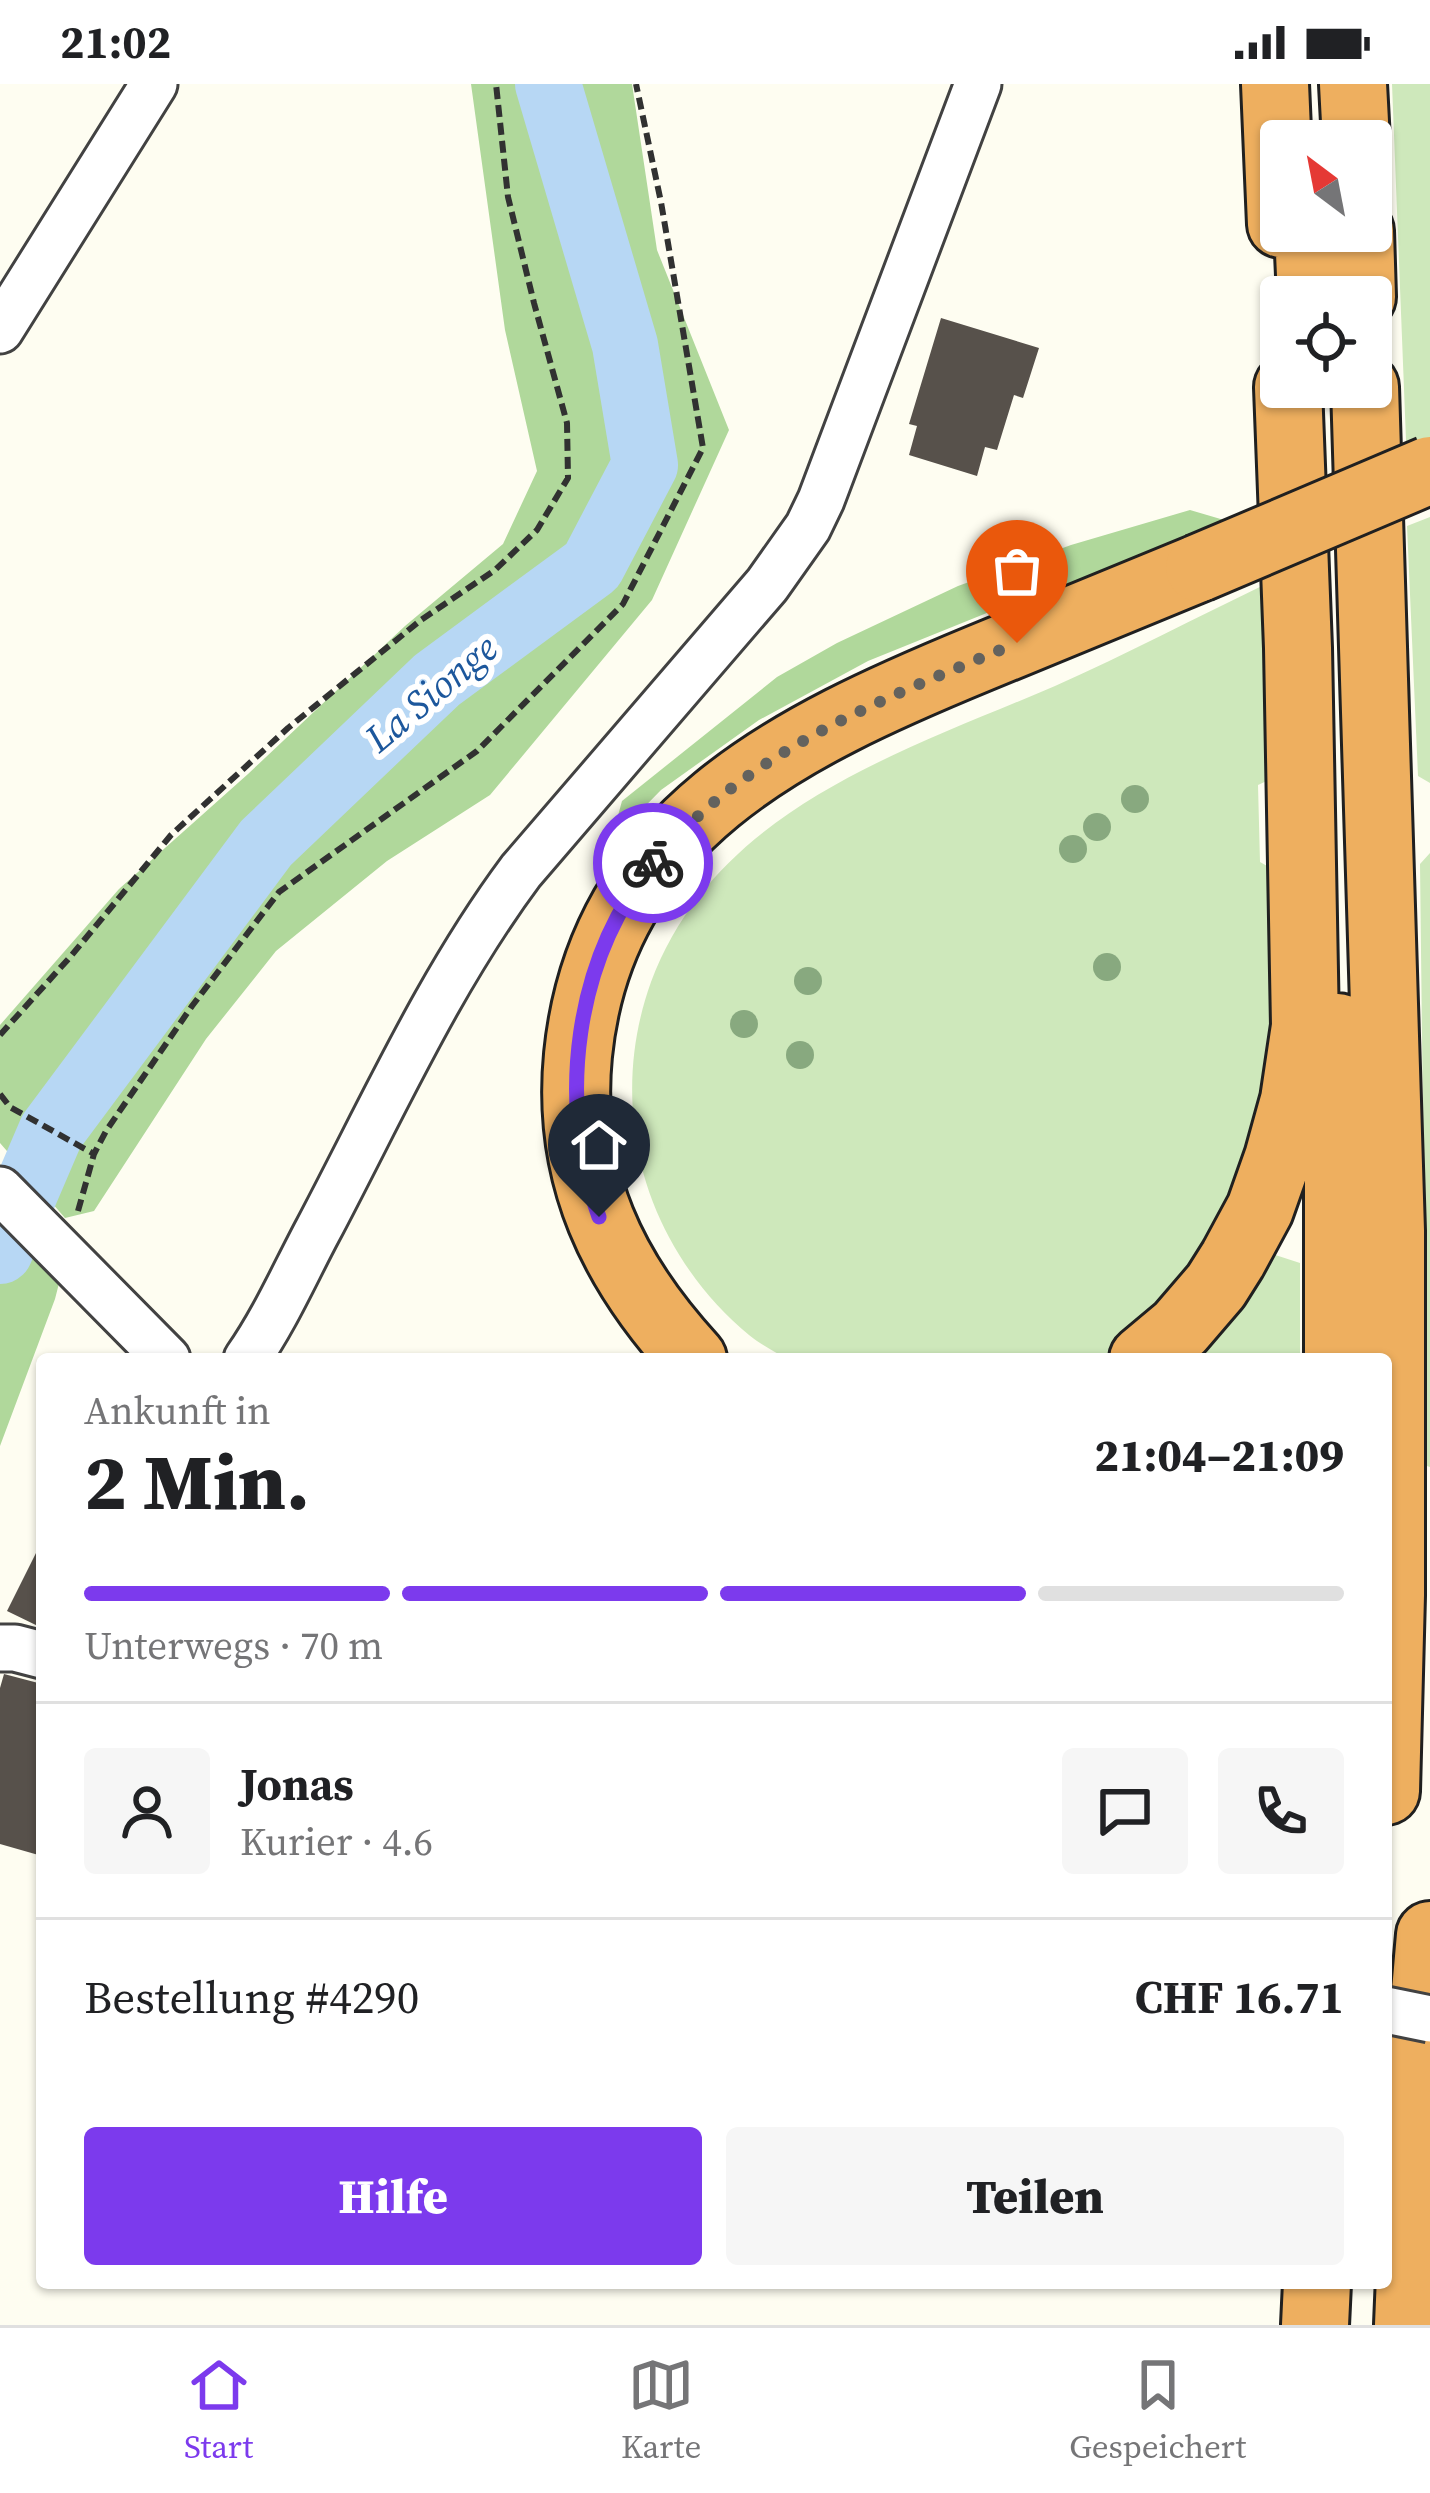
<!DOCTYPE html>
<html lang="de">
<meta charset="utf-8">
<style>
body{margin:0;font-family:"Source Serif 4",serif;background:#f6f6f6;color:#202124;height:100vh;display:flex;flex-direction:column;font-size:45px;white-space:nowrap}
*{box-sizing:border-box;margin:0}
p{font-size:39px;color:#757577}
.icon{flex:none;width:66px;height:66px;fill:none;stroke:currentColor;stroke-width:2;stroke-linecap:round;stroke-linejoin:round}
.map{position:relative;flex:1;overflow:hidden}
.panel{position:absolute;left:36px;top:1269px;width:1356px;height:936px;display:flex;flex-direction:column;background:#fff;border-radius:12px;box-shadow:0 3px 9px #0004}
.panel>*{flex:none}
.needle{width:78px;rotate:328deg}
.buttons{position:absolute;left:1260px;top:36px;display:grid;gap:24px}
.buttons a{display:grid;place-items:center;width:132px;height:132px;border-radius:12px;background:#fff;box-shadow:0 3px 9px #0004;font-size:60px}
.pin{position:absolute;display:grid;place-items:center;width:102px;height:102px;color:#fff;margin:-123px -51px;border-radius:50% 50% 50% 0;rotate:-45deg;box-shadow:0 0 12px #0007}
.pin .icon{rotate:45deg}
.courier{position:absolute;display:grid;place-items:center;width:120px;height:120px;margin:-60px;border:9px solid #7c3aed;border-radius:50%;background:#fff;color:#222;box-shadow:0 3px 15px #0007}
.summary em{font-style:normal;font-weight:800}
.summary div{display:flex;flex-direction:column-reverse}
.summary{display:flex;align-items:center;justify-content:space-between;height:204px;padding:0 48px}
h1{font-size:78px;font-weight:800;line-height:90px}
.bar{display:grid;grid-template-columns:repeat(4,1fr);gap:18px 12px;align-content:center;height:144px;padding:0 48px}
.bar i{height:15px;border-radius:9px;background:#e0e0e0}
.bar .selected{background:#7c3aed}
.bar p{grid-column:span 4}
.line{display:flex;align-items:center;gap:30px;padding:0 48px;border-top:3px solid #e0e0e0}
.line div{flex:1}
.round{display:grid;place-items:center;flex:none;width:126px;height:126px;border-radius:12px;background:#f6f6f6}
.button{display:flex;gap:24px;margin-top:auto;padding:24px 48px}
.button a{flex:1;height:138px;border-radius:12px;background:#7c3aed;color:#fff;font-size:48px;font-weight:800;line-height:138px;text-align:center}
.button a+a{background:#f6f6f6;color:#202124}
.status{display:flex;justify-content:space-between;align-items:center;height:84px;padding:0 60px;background:#fff;direction:ltr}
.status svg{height:33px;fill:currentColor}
.dock{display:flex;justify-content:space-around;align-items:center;height:168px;border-top:3px solid #e0e0e0;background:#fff;font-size:33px;color:#757577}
.dock a{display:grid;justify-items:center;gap:6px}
.dock .selected{color:#7c3aed}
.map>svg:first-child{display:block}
</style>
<div class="status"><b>21:02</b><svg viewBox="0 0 49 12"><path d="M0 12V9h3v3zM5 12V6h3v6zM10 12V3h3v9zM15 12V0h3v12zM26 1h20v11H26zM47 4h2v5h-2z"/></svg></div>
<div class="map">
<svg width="1430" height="2241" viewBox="0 0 1430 2241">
<rect width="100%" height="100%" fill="#fefdf1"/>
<!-- green -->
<path fill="#cee8bb" d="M 1392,0 L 1430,0 L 1430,370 L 1407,381 Z
M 1430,433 L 1430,699 L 1418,692 L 1407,442 Z
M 1268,499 L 1275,693 L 1258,701 L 1260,778 L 1276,787 L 1279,906 L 1249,1088 L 1157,1235 L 1103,1275 L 787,1275 C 774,1267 760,1260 749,1251 C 685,1198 643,1122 634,1041 C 629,991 634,946 651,898 C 716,725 899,669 1055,602 C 1127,570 1197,533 1268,499 Z
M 1430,769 L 1430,1383 L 1427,1382 L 1420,780 Z
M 1263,1167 L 1300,1179 L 1300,1275 L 1168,1275 Z"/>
<!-- forest -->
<path fill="#b0d89b" d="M 471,0 L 632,0 L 657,166 L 729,346 L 652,516 L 490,711 L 387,777 L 276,867 L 206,955 L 94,1127 L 65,1134 L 0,1059 L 0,941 L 119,805 L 248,690 L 405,542 L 503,460 L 537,387 L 505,246 Z
M 1190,426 L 1224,436 L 1172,464 L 1014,518 L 868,577 L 759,636 L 661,706 L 611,757 L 622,717 L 777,593 L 837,559 L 958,502 L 1071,461 Z
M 0,1106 L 66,1172 L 55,1215 L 0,1362 Z"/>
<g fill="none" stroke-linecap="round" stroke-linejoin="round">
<!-- river -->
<path stroke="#b7d7f4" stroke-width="66" d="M 0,1167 L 51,1048 L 266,759 L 437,596 L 592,482 L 645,381 L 625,261 L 548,0"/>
</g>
<!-- building -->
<path fill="#57514b" d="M 941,234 L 1039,264 L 1023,314 L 1014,311 L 997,366 L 985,363 L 977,392 L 909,371 L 917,342 L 909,340 Z
M 42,1457 L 42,1544 L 7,1527 Z
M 4,1590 L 42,1600 L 42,1772 L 0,1760 L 0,1604 Z"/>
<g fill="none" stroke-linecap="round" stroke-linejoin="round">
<!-- minor casing -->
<g stroke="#424242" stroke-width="51">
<path id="minor" d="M 0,246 L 154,0
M 0,1106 L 167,1275
M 247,1275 C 275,1235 295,1189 318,1146 C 382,1025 439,897 521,787 L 767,501 L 808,443 L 821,416 L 978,0
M 0,1564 L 15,1564 L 42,1571"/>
</g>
<!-- highway casing -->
<g stroke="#202020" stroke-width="72">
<path id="highway" d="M 1275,0 L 1281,140
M 1353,0 L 1356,57
M 1308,147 L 1311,213
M 1360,147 L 1362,213
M 1365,303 L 1391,1147 L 1391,1511 L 1386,1707
M 693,1275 C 613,1188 566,1093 578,971 C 601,741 791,652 980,574 C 1053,544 1126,514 1199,484
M 1143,1275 L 1180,1244 L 1216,1202 L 1233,1175 L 1260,1125 L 1278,1074 L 1294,1016 L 1305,942 L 1298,564 L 1288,303
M 1338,1275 L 1338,943
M 1315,2241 L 1317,2199
M 1408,2241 L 1419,1975 L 1430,1851"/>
</g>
<!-- path -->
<path stroke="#313131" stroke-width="6" stroke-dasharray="12 6" stroke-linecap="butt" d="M 0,951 L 71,872 L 171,751 L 288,644 L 421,536 L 495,486 L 537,446 L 568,394 L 567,339 L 534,219 L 508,113 L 496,0
M 0,1010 L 10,1023 L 94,1070
M 78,1127 L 94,1070 L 106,1047 L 192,922 L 279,808 L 477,667 L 623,520 L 703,364 L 661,118 L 636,0"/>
<!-- minor -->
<use href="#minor" stroke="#fff" stroke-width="45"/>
<!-- highway -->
<use href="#highway" stroke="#eeaf5f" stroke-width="66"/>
<!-- minor-bridge casing -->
<g stroke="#424242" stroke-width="51" stroke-linecap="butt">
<path id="minor-bridge" d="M 1386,1926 L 1430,1935"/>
</g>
<!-- highway-bridge casing -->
<g stroke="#202020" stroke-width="72" stroke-linecap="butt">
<path id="highway-bridge" d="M 1199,484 L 1430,386"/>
</g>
<!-- minor-bridge -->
<use href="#minor-bridge" stroke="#fff" stroke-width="45"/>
<!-- highway-bridge -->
<use href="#highway-bridge" stroke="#eeaf5f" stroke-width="66"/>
</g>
<!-- trees -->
<g fill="#88a97f">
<circle cx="1135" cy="715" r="14"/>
<circle cx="1097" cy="743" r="14"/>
<circle cx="1073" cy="765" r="14"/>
<circle cx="1107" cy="883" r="14"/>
<circle cx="808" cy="897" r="14"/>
<circle cx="744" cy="940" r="14"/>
<circle cx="800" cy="971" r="14"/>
</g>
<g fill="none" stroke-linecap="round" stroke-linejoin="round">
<!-- done -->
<path stroke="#63625e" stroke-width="12" stroke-dasharray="0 21.6" d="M 653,779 C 748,665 884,615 1017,559"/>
<!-- route -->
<path stroke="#7c3aed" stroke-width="15" d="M 599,1133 C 557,1016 574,877 653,779"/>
</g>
<g text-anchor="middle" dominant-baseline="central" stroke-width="12" stroke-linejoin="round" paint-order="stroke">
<!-- water labels -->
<g font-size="39" font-style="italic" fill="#1c579c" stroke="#fff">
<text transform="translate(431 609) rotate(-40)">La Sionge</text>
</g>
</g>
</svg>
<div class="buttons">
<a><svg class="needle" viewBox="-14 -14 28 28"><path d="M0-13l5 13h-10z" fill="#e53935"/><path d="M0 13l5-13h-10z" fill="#757577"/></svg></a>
<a><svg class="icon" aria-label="locate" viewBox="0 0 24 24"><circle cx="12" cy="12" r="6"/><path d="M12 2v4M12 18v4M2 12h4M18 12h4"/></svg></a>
</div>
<div class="pin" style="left:1017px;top:559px;background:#ea580c"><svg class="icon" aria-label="bag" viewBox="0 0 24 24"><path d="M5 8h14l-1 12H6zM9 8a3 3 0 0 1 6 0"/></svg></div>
<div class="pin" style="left:599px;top:1133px;background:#1f2937"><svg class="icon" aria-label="home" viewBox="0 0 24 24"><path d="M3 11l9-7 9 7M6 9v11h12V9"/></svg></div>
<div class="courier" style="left:653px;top:779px"><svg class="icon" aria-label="bike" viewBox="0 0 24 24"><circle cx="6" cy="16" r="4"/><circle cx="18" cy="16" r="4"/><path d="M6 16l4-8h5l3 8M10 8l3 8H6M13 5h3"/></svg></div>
<section class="panel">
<div class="summary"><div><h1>2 Min.</h1><p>Ankunft in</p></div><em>21:04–21:09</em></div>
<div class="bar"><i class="selected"></i><i class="selected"></i><i class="selected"></i><i></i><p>Unterwegs · 70 m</p></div>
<div class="line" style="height:216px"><a class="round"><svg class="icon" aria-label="person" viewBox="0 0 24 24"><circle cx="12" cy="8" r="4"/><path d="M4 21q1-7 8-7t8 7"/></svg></a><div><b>Jonas</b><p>Kurier · 4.6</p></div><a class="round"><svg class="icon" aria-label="chat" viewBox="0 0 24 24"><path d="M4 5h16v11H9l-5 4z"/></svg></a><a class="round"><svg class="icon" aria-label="phone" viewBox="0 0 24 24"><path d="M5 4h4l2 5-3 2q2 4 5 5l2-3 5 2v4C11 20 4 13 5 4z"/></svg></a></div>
<div class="line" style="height:156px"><div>Bestellung #4290</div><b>CHF 16.71</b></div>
<div class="button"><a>Hilfe</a><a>Teilen</a></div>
</section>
</div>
<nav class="dock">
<a class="selected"><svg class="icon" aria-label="home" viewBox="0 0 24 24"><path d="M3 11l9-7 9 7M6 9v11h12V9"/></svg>Start</a>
<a><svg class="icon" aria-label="map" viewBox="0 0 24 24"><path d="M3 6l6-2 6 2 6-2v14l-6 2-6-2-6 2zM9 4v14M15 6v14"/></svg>Karte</a>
<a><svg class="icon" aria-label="saved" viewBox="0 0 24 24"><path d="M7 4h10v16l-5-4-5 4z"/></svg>Gespeichert</a>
</nav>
